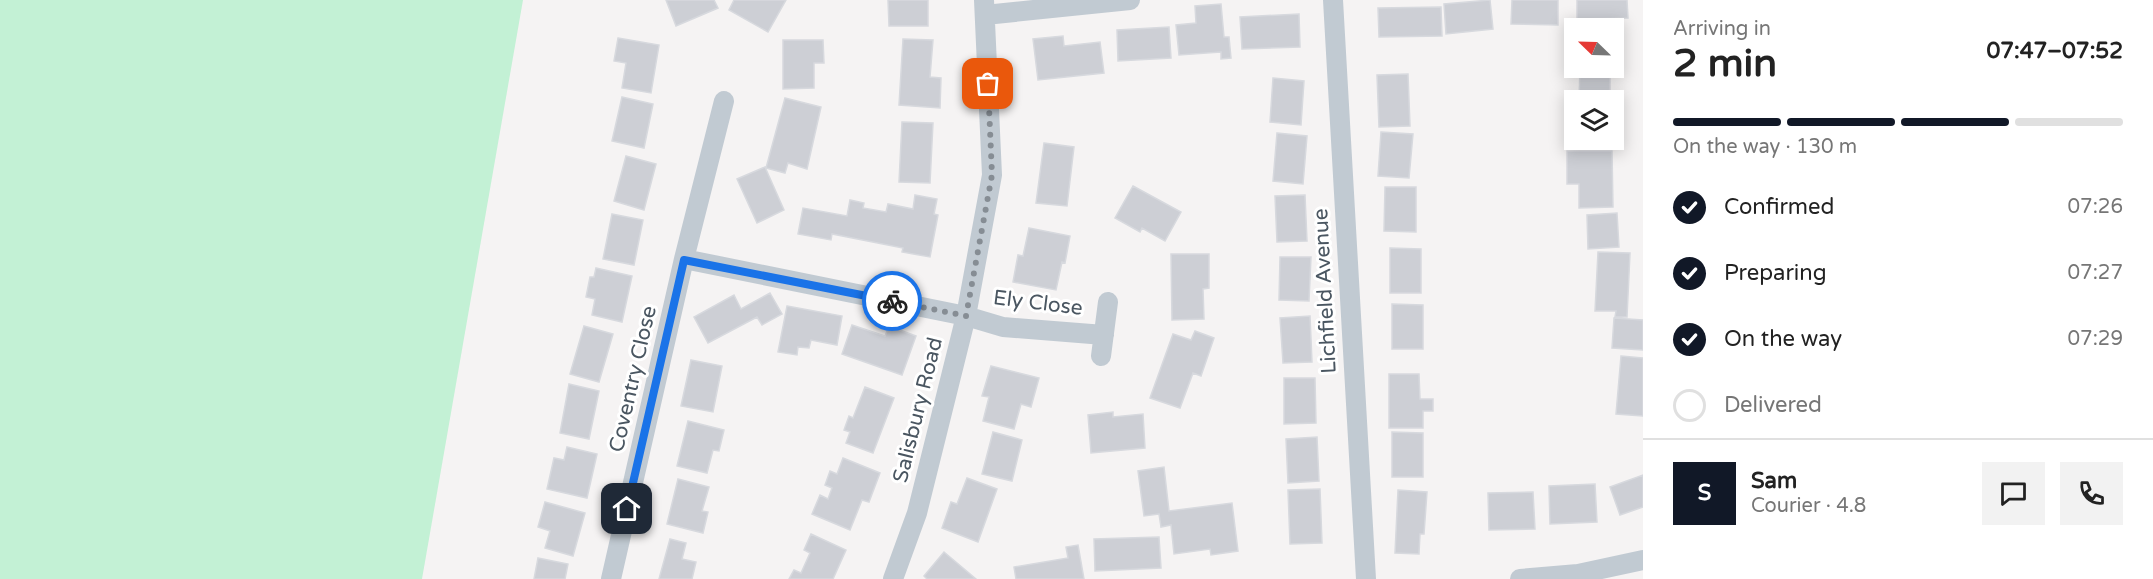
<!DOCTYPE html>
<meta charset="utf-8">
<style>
body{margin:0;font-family:"Varela Round",sans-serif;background:#f2f2f2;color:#222;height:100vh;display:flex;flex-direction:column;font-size:22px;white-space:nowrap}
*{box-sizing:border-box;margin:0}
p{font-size:20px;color:#767676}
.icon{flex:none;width:33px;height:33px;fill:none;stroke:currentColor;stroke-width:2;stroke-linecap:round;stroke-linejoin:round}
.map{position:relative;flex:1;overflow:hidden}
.side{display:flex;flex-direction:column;background:#fff;width:510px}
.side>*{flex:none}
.needle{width:39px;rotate:293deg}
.fabs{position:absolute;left:1564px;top:18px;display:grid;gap:12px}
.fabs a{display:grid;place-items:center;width:60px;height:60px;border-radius:0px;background:#fff;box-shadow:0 3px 15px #0003;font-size:30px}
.pin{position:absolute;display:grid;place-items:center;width:51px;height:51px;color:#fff;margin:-26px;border-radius:12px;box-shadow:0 3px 9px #0006}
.courier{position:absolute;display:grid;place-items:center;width:60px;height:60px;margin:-30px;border:4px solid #1a73e8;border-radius:50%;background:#fff;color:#222;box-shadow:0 2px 8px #0007}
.overview em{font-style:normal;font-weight:700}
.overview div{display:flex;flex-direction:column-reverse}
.overview{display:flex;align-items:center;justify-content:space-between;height:102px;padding:0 30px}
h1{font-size:39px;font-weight:700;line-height:45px}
.bar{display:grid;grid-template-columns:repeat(4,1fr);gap:9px 6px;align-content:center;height:72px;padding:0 30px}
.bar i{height:8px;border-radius:4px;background:#e0e0e0}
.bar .selected{background:#111827}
.bar p{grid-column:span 4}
.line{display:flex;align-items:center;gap:15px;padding:0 30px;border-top:2px solid #e0e0e0}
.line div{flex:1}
.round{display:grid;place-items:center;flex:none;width:63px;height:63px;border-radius:0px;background:#f2f2f2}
ol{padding:0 30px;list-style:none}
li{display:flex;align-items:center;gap:18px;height:66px}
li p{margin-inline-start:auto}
li .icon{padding:6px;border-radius:50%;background:#111827;color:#fff;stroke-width:4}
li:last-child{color:#767676}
li i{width:33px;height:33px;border:3px solid #e0e0e0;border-radius:50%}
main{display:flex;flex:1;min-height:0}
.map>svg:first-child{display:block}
</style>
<main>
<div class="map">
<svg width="1643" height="579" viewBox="0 0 1643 579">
<rect width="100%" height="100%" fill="#f5f3f3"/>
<!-- green -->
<path fill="#c3f1d5" d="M 0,0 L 523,0 L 422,579 L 0,579 Z"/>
<!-- building -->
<path fill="#cdcfd5" stroke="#d7d9de" stroke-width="1.5" d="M 666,0 L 714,0 L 718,8 L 676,26 Z
M 734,0 L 786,0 L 768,32 L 729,10 Z
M 888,0 L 928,0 L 928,26 L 889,26 Z
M 1490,0 L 1493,29 L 1446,34 L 1444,4 Z
M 1512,0 L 1558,0 L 1558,25 L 1511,24 Z
M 1577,0 L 1627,0 L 1628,18 L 1577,19 Z
M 1221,4 L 1224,37 L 1229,37 L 1231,58 L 1221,59 L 1221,52 L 1179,55 L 1176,25 L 1196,23 L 1195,6 Z
M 1441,7 L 1442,36 L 1379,37 L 1378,8 Z
M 1299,14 L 1300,47 L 1242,49 L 1240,17 Z
M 1169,27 L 1171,58 L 1118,61 L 1117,30 Z
M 1063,36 L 1064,46 L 1100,42 L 1104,73 L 1038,80 L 1033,39 Z
M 618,38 L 659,45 L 651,93 L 622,88 L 626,63 L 614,61 Z
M 903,39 L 933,40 L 930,77 L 941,78 L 940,108 L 899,105 Z
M 783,40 L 823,40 L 824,63 L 814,63 L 814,88 L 783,89 Z
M 1614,42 L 1622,43 L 1622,52 L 1614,52 Z
M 1580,68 L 1610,68 L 1610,100 L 1579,100 Z
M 1408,74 L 1410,126 L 1379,127 L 1377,75 Z
M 1273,78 L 1304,81 L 1301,125 L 1270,122 Z
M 622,97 L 653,104 L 644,148 L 612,141 Z
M 785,98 L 821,107 L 807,169 L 788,163 L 785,173 L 766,168 Z
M 902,122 L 933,123 L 930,183 L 899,182 Z
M 1381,132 L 1413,134 L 1409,178 L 1378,176 Z
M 1277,133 L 1307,136 L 1303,184 L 1273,181 Z
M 1578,140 L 1609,140 L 1608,145 L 1578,141 Z
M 1044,143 L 1074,147 L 1067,206 L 1036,203 Z
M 1567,151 L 1612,151 L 1613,207 L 1579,208 L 1579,184 L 1567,184 Z
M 626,156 L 656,164 L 644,210 L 614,201 Z
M 765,167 L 784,210 L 757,223 L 737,179 Z
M 1133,186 L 1181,212 L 1165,241 L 1142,228 L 1140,232 L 1115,218 Z
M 1385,187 L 1416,187 L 1416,232 L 1384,231 Z
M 915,195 L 937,199 L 934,214 L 938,215 L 930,257 L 902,252 L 903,248 L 832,234 L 831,240 L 798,234 L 803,208 L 847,216 L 850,200 L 864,203 L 863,208 L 886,212 L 888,204 L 913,209 Z
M 1305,195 L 1307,241 L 1277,242 L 1275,196 Z
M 1617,213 L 1619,247 L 1588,249 L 1587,215 Z
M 612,214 L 643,220 L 634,265 L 603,259 Z
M 1029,228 L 1070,236 L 1065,263 L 1062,262 L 1056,290 L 1013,282 L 1018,255 L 1023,256 Z
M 1390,248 L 1421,249 L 1421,293 L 1390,293 Z
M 1598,252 L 1630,253 L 1627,317 L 1615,317 L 1616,311 L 1595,311 Z
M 1171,254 L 1209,254 L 1209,288 L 1203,289 L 1204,319 L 1172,320 Z
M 1280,257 L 1311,257 L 1309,301 L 1279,300 Z
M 596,268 L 632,276 L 622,322 L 592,315 L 595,299 L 586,297 L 590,277 L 594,277 Z
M 770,293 L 782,314 L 762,325 L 757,317 L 708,343 L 694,317 L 734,295 L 741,309 Z
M 1392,304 L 1423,305 L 1423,349 L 1392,349 Z
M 787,306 L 842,316 L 837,345 L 811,340 L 809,348 L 798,347 L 797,355 L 778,352 Z
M 1310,316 L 1312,362 L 1283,363 L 1280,318 Z
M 1614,318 L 1643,320 L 1643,350 L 1612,348 Z
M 852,325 L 885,336 L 889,326 L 916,336 L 902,375 L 842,354 Z
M 584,326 L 613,334 L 599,382 L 570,374 Z
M 1195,331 L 1214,338 L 1201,376 L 1193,373 L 1180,408 L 1150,398 L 1173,334 L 1191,340 Z
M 1621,356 L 1643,358 L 1643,416 L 1616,414 Z
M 691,360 L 722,366 L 713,412 L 681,406 Z
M 991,366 L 1039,378 L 1031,407 L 1021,404 L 1014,429 L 983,421 L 989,397 L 982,396 Z
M 1389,374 L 1419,374 L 1420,399 L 1433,399 L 1433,411 L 1423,411 L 1423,428 L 1389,428 Z
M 1284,378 L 1315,378 L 1316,423 L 1284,424 Z
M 569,384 L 599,391 L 589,439 L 560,433 Z
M 865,387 L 894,398 L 873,453 L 846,443 L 850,432 L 844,430 L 849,416 L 853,418 Z
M 1113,412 L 1113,417 L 1143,414 L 1145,448 L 1091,453 L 1088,415 Z
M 688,421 L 724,430 L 719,451 L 713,450 L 707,473 L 677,466 Z
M 993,432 L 1022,440 L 1012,481 L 982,474 Z
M 1392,432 L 1423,433 L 1423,477 L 1392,477 Z
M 1317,437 L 1319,481 L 1288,483 L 1286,439 Z
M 567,447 L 597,454 L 587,498 L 547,489 L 554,458 L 564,460 Z
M 843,458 L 880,473 L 869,502 L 862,500 L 850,530 L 812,514 L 820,495 L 828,499 L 832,488 L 825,485 L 830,471 L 837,474 Z
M 1164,467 L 1169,511 L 1232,503 L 1238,551 L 1211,555 L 1210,549 L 1174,554 L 1171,525 L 1161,527 L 1159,514 L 1144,516 L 1138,471 Z
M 1643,475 L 1643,507 L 1620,515 L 1610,487 Z
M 967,478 L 997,489 L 978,542 L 942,528 L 951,502 L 957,504 Z
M 678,479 L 709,487 L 702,511 L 708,512 L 703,533 L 667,524 Z
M 1595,484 L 1597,522 L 1550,524 L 1549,486 Z
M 1320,489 L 1322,543 L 1290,544 L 1288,490 Z
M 1398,490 L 1427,492 L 1424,534 L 1420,534 L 1419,554 L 1395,553 Z
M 1533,492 L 1535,529 L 1489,530 L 1488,493 Z
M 545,502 L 585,513 L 573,556 L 545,548 L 550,531 L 538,527 Z
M 811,534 L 846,550 L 833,579 L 789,579 L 794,570 L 801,573 L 810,553 L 804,550 Z
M 1159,537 L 1161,568 L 1095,571 L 1094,539 Z
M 670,539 L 686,543 L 682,559 L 696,562 L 692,579 L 659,579 Z
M 1078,545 L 1084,579 L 1016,579 L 1014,567 L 1068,558 L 1066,547 Z
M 944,552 L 976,579 L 927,579 L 924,576 Z
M 538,558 L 568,564 L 565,579 L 534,579 Z"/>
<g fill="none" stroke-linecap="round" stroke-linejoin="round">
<!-- minor -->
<path stroke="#c1cad2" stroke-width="20" d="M 1333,0 L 1366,579
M 985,15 L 1130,0
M 684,259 L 966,316 L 1003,327 L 1104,335
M 1101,356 L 1108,302
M 611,579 L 684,259 L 724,101
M 893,579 L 917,513 L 966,316 L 992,175 L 984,0
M 1520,579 L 1578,574 L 1643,560"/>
</g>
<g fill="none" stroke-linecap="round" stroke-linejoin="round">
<!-- done -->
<path stroke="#868d94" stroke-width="6" stroke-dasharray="0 10.8" d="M 892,301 L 966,316 L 992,175 L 988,84"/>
<!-- route -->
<path stroke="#1a73e8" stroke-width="8" d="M 627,509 L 684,260 L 892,301"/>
</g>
<g text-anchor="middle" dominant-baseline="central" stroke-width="6" stroke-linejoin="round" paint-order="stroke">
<!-- street labels -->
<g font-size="21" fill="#4a5661" stroke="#fff">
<text transform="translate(1325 291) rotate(-93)">Lichfield Avenue</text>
<text transform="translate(1038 303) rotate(7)">Ely Close</text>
<text transform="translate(633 379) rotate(-77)">Coventry Close</text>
<text transform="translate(918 410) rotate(-76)">Salisbury Road</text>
</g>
</g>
</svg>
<div class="fabs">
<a><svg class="needle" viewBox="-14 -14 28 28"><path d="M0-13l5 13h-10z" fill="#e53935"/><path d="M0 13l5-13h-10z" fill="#767676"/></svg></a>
<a><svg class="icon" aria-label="layers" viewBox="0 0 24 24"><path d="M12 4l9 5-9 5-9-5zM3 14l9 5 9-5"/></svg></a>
</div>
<div class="pin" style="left:988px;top:84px;background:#ea580c"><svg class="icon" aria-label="bag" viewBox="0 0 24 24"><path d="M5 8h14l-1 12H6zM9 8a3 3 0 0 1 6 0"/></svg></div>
<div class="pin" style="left:627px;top:509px;background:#1f2937"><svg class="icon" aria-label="home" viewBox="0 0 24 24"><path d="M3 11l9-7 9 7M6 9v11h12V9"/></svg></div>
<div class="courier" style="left:892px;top:301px"><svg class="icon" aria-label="bike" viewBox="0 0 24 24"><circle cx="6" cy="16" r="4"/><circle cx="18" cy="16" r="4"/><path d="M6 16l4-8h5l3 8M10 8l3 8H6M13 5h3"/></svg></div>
</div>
<section class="side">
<div class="overview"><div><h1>2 min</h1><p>Arriving in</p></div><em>07:47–07:52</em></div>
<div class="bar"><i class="selected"></i><i class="selected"></i><i class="selected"></i><i></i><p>On the way · 130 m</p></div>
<ol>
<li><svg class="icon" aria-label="check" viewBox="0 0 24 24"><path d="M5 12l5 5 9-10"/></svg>Confirmed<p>07:26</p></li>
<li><svg class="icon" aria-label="check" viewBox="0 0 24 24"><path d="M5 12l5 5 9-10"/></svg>Preparing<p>07:27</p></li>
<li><svg class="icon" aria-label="check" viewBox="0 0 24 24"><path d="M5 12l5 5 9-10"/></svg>On the way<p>07:29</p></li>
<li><i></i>Delivered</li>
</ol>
<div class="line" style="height:108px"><b class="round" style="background:#111827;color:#fff">S</b><div><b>Sam</b><p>Courier · 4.8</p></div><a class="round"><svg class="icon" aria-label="chat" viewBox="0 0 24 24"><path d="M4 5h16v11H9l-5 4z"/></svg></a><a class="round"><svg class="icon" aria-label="phone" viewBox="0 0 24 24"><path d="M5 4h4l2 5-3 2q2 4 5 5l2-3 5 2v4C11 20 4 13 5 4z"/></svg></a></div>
</section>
</main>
